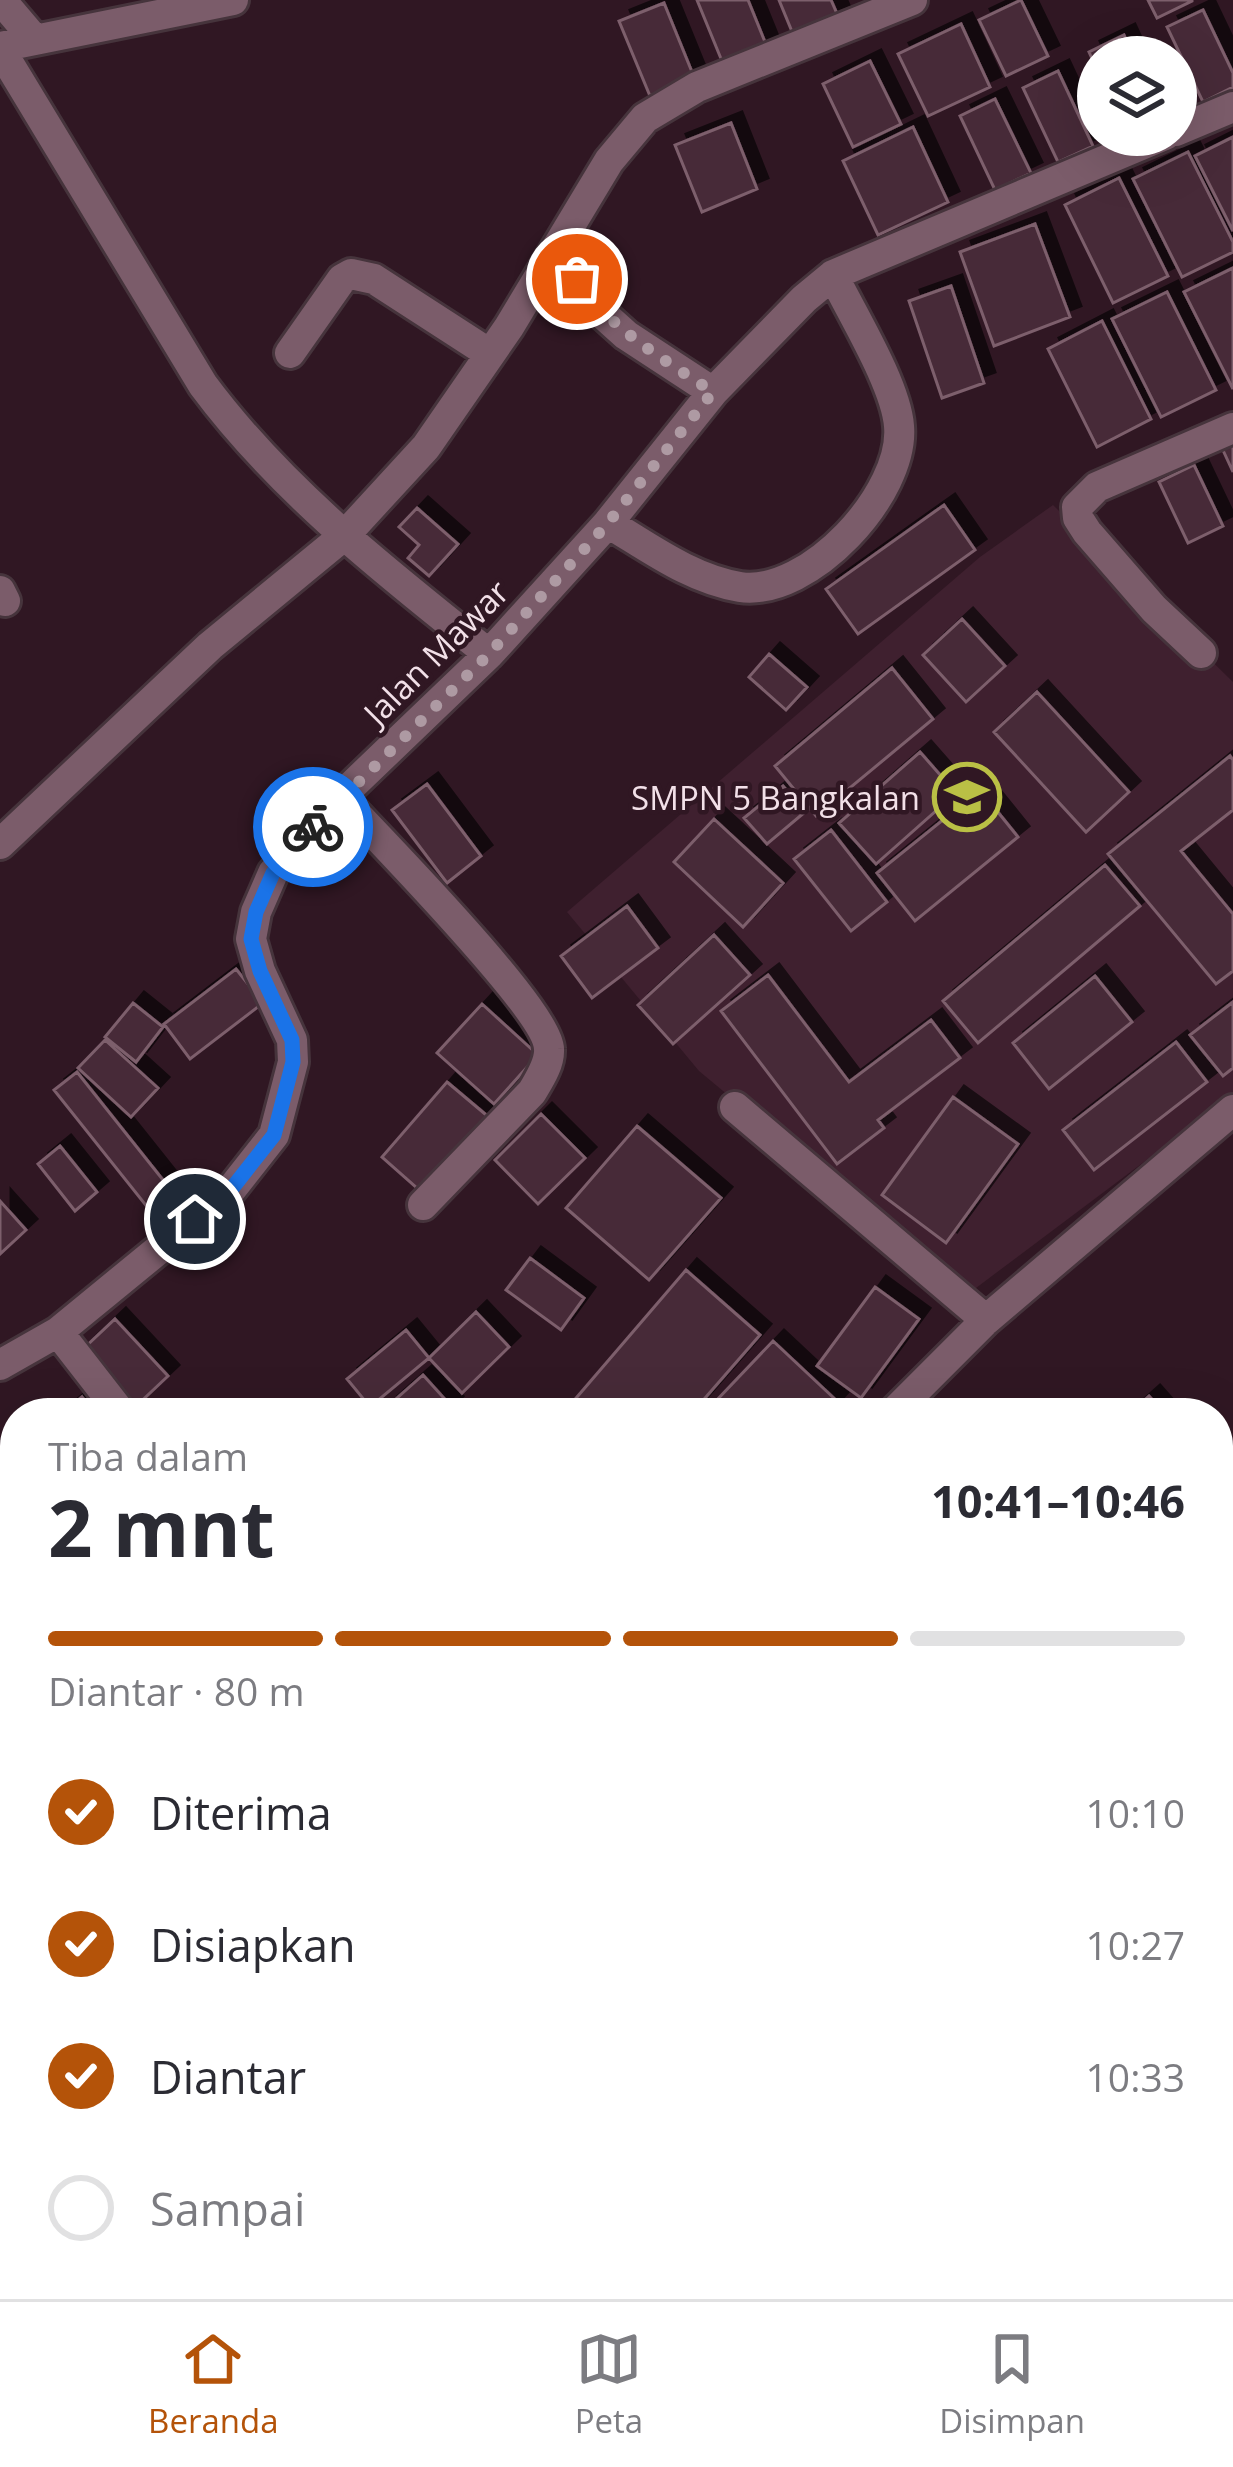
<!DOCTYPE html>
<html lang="id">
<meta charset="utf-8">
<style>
body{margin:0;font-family:"Open Sans",sans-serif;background:#f7f7f7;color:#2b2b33;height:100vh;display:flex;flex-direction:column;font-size:45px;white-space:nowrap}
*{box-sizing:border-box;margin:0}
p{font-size:39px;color:#7c7c81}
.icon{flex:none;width:66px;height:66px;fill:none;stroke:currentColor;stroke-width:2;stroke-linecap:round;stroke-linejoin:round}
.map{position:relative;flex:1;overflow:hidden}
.drawer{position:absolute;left:0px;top:1398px;width:1233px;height:903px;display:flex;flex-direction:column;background:#fff;border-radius:48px 48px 0 0;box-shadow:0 12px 48px #0002}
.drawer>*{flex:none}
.fabs{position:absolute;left:1077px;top:36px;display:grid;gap:24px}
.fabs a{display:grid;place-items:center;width:120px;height:120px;border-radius:50%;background:#fff;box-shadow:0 12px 48px #0002;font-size:60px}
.pin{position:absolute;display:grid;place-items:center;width:102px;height:102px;color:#fff;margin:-51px;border:6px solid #fff;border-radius:50%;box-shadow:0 3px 12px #0007}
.courier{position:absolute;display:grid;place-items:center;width:120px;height:120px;margin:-60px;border:9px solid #1a73e8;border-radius:50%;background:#fff;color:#222;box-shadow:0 3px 15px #0007}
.summary em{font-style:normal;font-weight:700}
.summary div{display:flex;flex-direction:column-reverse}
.summary{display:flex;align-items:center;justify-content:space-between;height:204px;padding:0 48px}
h1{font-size:78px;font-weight:700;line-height:90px}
.bar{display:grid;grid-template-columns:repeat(4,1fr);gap:18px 12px;align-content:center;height:144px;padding:0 48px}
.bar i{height:15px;border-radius:9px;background:#e1e1e2}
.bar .current{background:#b45309}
.bar p{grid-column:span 4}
ol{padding:0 48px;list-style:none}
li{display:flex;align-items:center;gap:36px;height:132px}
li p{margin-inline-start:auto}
li .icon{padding:12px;border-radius:50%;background:#b45309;color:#fff;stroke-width:4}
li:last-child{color:#7c7c81}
li i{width:66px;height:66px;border:6px solid #e1e1e2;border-radius:50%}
.tabs{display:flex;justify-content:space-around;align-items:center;height:168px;border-top:3px solid #e1e1e2;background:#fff;font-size:33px;color:#7c7c81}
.tabs a{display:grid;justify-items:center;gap:6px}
.tabs .current{color:#b45309}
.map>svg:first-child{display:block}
</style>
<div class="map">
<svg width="1233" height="2299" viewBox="0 0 1233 2299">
<defs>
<filter id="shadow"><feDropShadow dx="11" dy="-11" stdDeviation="0" flood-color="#0009"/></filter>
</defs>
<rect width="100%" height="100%" fill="#301723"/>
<!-- built -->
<path fill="#3f202f" d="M 1053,505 L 1233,682 L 1233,1095 L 968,1294 L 699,1071 L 567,912 L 980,557 Z"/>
<!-- building -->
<path fill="#462b37" stroke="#7d5e6c" stroke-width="3" filter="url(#shadow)" d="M 697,0 L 748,0 L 767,47 L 724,66 Z
M 779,0 L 831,0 L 838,16 L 793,34 Z
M 1021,0 L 1048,56 L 1006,76 L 979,20 Z
M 1148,0 L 1192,0 L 1192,1 L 1157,18 Z
M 664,3 L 694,77 L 650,96 L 619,21 Z
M 1203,10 L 1233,73 L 1233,87 L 1203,102 L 1167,27 Z
M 961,24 L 990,87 L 928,116 L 898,54 Z
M 1124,35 L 1134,57 L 1098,57 L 1098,72 L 1089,52 Z
M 870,61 L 901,124 L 853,147 L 823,84 Z
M 1058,71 L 1093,146 L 1058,162 L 1023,88 Z
M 995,99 L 1031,173 L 995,190 L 960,116 Z
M 731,123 L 757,189 L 702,212 L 675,145 Z
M 913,127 L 948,202 L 878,235 L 843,161 Z
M 1233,137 L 1233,231 L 1195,156 Z
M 1188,152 L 1233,242 L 1233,252 L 1182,277 L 1133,179 Z
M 1119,178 L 1168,276 L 1113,303 L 1065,205 Z
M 1035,224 L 1070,317 L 994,346 L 960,252 Z
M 1233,268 L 1233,389 L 1184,292 Z
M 951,286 L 984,383 L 942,398 L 909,301 Z
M 1167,292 L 1216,390 L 1161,417 L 1112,319 Z
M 1102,321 L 1151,419 L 1097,447 L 1048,349 Z
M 1233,430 L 1233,472 L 1217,437 Z
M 1194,465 L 1223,526 L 1188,543 L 1159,482 Z
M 944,505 L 975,550 L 858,634 L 826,589 Z
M 417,508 L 458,544 L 429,576 L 408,558 L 419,545 L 399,527 Z
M 962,619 L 1005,666 L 966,702 L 923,655 Z
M 769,654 L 807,687 L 786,710 L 749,677 Z
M 892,668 L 933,719 L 816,816 L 775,766 Z
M 1037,692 L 1129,792 L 1086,832 L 994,732 Z
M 920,752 L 956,793 L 876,864 L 839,823 Z
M 1230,756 L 1233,760 L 1233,810 L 1181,851 L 1233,914 L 1233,971 L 1216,984 L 1108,854 Z
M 427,784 L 481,856 L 447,883 L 392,810 Z
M 783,786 L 805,812 L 767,844 L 744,818 Z
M 980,790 L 1018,837 L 915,921 L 877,873 Z
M 714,819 L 783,883 L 743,927 L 674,862 Z
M 831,830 L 887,902 L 851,931 L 794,859 Z
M 1105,865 L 1140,906 L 978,1043 L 943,1001 Z
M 627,906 L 658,948 L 592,998 L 561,956 Z
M 714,935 L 750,975 L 673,1044 L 638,1005 Z
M 236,969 L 263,1003 L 190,1059 L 164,1024 Z
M 768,975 L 849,1082 L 931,1020 L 960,1058 L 878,1120 L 884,1128 L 837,1164 L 721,1011 Z
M 1095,976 L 1132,1022 L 1049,1089 L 1013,1043 Z
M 1233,1002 L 1233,1068 L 1223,1076 L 1190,1035 Z
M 133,1003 L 163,1027 L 136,1062 L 105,1037 Z
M 482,1004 L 538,1055 L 494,1104 L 437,1053 Z
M 105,1040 L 158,1088 L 131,1117 L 78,1068 Z
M 1176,1042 L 1207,1082 L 1094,1170 L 1063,1130 Z
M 77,1072 L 175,1195 L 152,1213 L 54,1090 Z
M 447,1082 L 491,1119 L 425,1195 L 382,1157 Z
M 953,1097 L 1018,1144 L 946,1243 L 882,1195 Z
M 541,1114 L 585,1158 L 538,1204 L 495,1160 Z
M 637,1126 L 721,1198 L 649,1280 L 566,1208 Z
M 60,1146 L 97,1192 L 75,1211 L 38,1164 Z
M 0,1201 L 26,1230 L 0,1254 Z
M 530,1258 L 584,1298 L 561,1330 L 506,1290 Z
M 686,1270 L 760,1335 L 692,1413 L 567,1413 L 565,1411 Z
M 875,1287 L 919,1319 L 861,1398 L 817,1366 Z
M 476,1312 L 509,1347 L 462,1393 L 429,1358 Z
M 115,1319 L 168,1376 L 134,1408 L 81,1351 Z
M 406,1330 L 429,1358 L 370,1407 L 347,1379 Z
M 773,1341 L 838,1402 L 828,1413 L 727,1413 L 715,1402 Z
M 423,1375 L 452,1407 L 445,1413 L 392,1413 L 387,1407 Z
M 1149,1396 L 1164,1413 L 1130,1413 Z
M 82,1397 L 95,1413 L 63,1413 Z
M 15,1454 L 15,1514 L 0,1492 L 0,1464 Z
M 1233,1875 L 1233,1900 L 1220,1888 Z
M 1218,2078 L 1233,2092 L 1233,2154 L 1218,2170 Z
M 1233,2229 L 1233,2299 L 1162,2299 L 1175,2286 L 1218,2286 L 1218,2244 Z
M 84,2286 L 117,2286 L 128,2299 L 75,2299 L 72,2295 Z
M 181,2286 L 239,2286 L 252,2299 L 169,2299 Z
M 551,2286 L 680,2286 L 684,2289 L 676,2299 L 559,2299 L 548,2290 Z
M 958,2286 L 1060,2286 L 1067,2292 L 1060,2299 L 968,2299 Z"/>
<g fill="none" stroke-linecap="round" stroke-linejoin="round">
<!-- minor casing -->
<g stroke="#46343c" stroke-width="36">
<path id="minor" d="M 1,0 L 34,39
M 0,47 L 233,0
M 0,49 L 203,385 C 281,490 387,573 489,654
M 1176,131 L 1233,107
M 557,249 L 596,308 L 626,335 L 713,392
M 290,353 L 342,279 L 351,274 L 374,279 L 490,354
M 608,523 C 650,548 691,579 740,587 C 809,597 905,493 899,426 C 896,385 852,314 833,275
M 0,591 L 5,601
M 1201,653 L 1154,609 L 1087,532 L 1078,518 L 1077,507 L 1097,487 L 1233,428
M 340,797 C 375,835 548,1010 549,1049 C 550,1064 539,1080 532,1092 L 423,1205
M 0,844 L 210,646 L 346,534 L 426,447 L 509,327 L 609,161 L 645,118 L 697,87 L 912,0
M 735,1107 L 986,1320
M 58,1332 L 121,1413
M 0,1365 L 58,1332 L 230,1191 L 274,1135 L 293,1062 L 292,1040 L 260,971 L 251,939 L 256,912 L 273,873 L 340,797 L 489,654 L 608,523 L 713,392 L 804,299 L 833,275 L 1165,135
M 893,1413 L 986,1320 L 1233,1110
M 0,1512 L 15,1537
M 0,1722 L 15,1714
M 1218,1844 L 1233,1829
M 1218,2227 L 1233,2212
M 0,2261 L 15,2248
M 353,2286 L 360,2299
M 393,2299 L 423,2299
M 766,2299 L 779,2286
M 1146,2299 L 1159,2286"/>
</g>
<!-- minor -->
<use href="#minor" stroke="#7b5c6a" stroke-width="30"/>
</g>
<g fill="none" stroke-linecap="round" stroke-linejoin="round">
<!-- done -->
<path stroke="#ae9aa3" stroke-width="12" stroke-dasharray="0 21.6" d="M 313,827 L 489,654 L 608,523 L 713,392 C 662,358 611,330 577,279"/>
<!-- route -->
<path stroke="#1a73e8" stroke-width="15" d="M 195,1219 L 230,1191 L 274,1135 L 293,1062 L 292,1040 L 260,971 L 251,939 L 256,912 L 273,873 L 313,827"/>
</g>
<!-- icons -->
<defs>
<g id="school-ring" transform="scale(3.45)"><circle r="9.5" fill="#301723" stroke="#bac045" stroke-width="1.5"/><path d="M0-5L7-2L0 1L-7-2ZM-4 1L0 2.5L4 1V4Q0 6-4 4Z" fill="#bac045"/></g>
</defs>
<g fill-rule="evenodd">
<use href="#school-ring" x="967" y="797"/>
</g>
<g text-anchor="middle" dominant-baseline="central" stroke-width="9" stroke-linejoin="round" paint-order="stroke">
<!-- street labels -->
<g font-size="33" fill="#f2e0e8" stroke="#301723">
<text transform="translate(436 652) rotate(-45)">Jalan Mawar</text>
</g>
<!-- poi labels -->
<g font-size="33" fill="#f2e0e8" stroke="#301723" text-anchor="end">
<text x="920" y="797">SMPN 5 Bangkalan</text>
</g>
</g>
</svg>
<div class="fabs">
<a><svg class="icon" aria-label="layers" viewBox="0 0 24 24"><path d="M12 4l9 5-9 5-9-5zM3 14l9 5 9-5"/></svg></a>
</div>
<div class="pin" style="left:577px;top:279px;background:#ea580c"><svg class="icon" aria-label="bag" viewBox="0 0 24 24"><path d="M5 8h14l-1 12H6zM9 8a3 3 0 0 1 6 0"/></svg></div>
<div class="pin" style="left:195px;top:1219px;background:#1f2937"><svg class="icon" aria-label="home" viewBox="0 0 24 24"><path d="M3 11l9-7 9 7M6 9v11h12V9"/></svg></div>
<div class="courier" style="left:313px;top:827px"><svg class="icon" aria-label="bike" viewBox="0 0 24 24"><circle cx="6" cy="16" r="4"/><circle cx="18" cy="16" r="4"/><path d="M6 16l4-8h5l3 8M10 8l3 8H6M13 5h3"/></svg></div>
<section class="drawer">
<div class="summary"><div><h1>2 mnt</h1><p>Tiba dalam</p></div><em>10:41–10:46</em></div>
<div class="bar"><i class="current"></i><i class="current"></i><i class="current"></i><i></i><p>Diantar · 80 m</p></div>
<ol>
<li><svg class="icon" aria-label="check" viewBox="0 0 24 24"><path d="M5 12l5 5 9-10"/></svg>Diterima<p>10:10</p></li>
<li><svg class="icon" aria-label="check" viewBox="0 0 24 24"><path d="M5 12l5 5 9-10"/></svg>Disiapkan<p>10:27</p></li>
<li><svg class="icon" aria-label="check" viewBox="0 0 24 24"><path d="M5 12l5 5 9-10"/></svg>Diantar<p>10:33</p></li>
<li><i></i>Sampai</li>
</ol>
</section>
</div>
<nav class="tabs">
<a class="current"><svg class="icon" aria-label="home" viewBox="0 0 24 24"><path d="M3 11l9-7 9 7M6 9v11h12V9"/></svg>Beranda</a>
<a><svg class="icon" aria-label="map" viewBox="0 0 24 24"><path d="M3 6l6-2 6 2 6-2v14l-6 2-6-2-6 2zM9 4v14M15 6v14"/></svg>Peta</a>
<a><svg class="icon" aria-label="saved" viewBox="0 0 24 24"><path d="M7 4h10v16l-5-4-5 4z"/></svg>Disimpan</a>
</nav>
